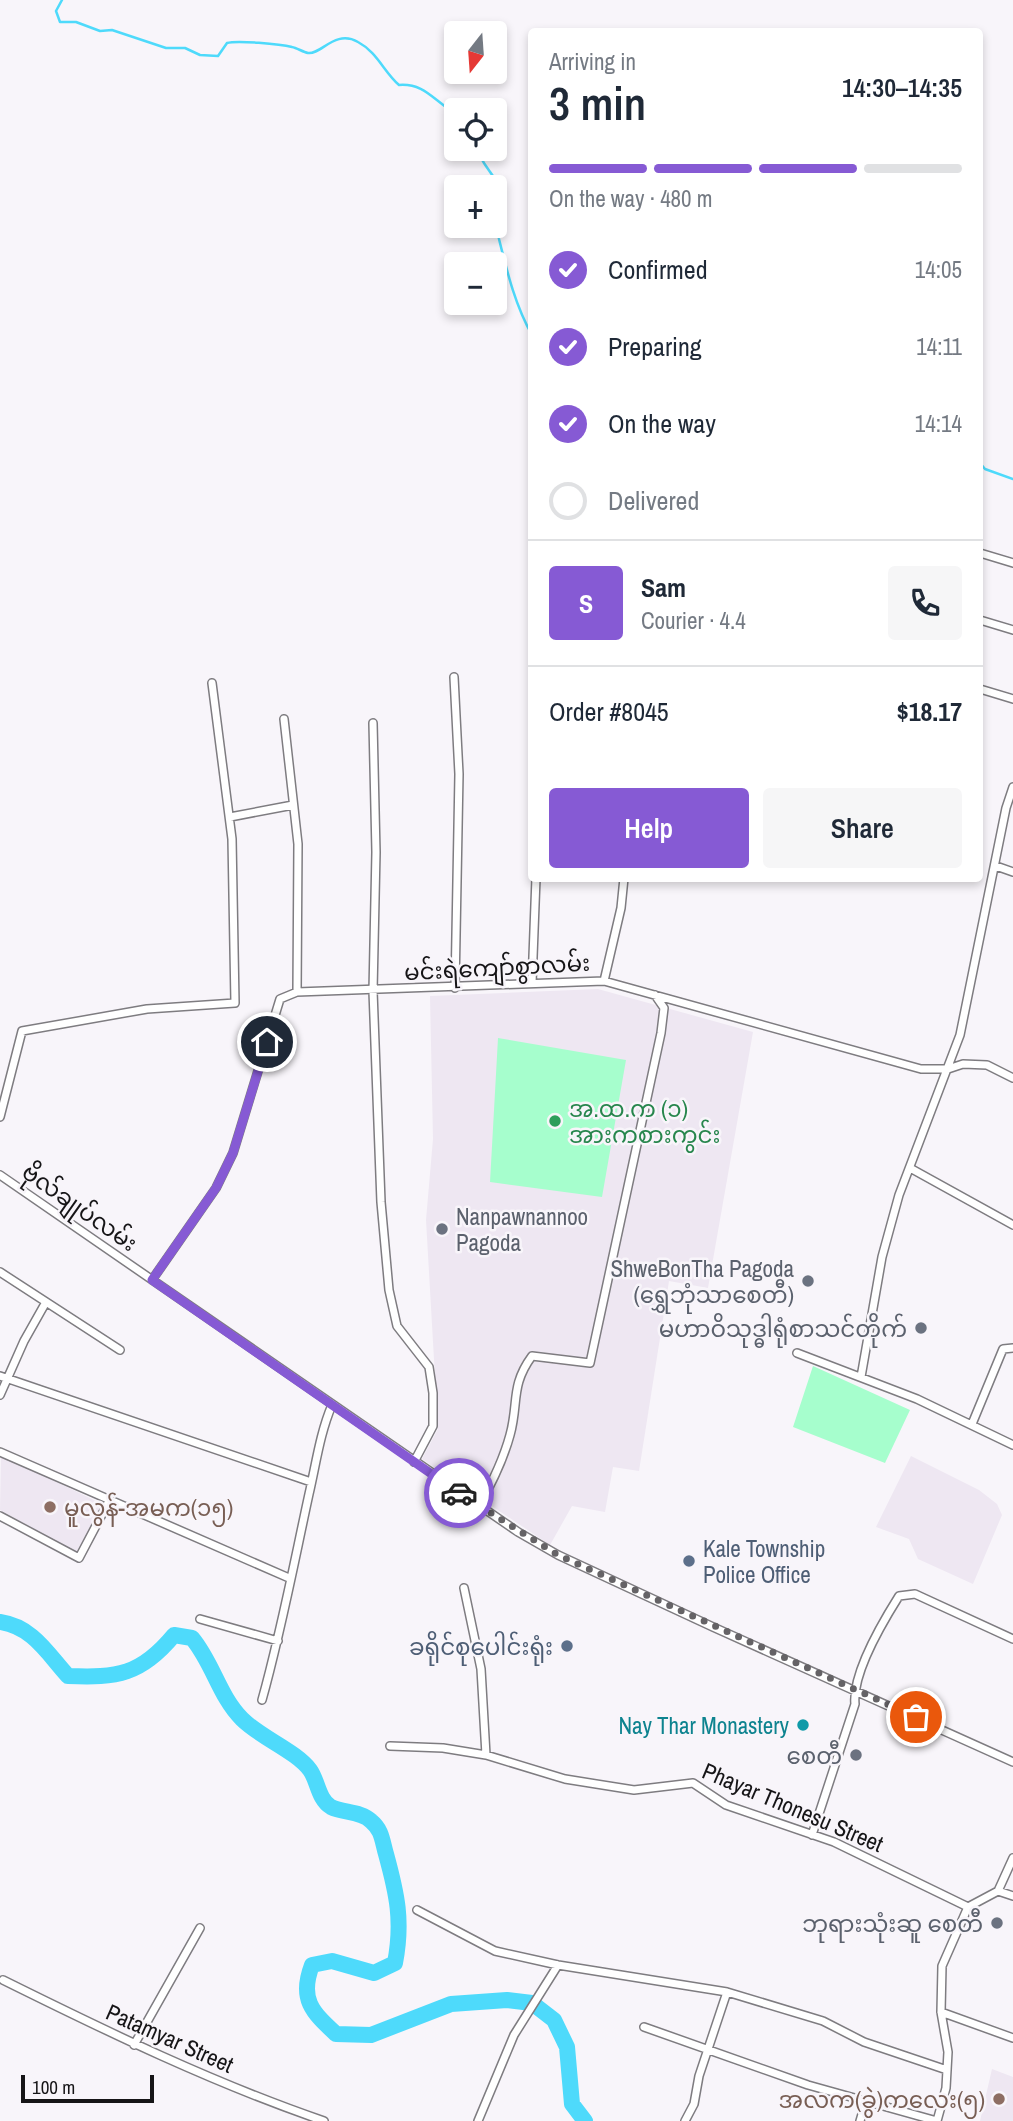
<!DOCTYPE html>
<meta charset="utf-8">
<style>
body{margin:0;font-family:"Archivo Narrow","Noto Sans Myanmar",sans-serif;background:#f6f6f7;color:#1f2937;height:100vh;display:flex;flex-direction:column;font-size:26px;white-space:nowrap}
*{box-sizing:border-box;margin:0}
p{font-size:23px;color:#747a83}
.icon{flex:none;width:38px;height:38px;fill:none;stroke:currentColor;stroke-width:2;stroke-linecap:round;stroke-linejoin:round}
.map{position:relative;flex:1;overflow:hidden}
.panel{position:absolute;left:528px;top:28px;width:455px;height:854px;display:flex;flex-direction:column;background:#fff;border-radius:7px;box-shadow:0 4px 10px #0003}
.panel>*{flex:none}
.needle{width:46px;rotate:197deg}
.buttons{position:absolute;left:444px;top:21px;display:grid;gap:14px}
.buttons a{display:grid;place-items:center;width:63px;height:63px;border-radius:7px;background:#fff;box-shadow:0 4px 10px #0003;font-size:35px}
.scale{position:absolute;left:21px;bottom:18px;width:133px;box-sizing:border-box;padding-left:7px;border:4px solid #161517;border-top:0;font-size:19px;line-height:24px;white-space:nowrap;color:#161517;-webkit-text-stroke:5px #f8f5fa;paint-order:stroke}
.pin{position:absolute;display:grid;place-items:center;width:60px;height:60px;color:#fff;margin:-30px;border:4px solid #fff;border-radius:50%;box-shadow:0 2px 7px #0007}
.courier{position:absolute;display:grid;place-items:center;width:70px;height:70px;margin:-35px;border:5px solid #865ad4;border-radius:50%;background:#fff;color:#222;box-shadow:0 2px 9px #0007}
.summary em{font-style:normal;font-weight:600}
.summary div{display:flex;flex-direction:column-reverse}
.summary{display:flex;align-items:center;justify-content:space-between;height:119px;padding:0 21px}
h1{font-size:46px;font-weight:600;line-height:52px}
.bar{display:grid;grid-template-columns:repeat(4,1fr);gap:10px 7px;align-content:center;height:84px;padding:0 21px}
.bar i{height:9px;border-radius:5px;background:#e0e1e3}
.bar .current{background:#865ad4}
.bar p{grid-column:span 4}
.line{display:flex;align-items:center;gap:18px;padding:0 21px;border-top:2px solid #e0e1e3}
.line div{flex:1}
.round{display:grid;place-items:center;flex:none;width:74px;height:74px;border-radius:7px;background:#f6f6f7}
ol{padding:0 21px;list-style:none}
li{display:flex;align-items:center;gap:21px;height:77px}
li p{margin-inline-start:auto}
li .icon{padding:7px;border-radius:50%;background:#865ad4;color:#fff;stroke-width:4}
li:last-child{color:#747a83}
li i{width:38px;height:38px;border:4px solid #e0e1e3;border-radius:50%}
.cta{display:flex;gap:14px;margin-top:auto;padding:14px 21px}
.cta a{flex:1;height:80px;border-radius:7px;background:#865ad4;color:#fff;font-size:28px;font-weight:600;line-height:80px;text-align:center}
.cta a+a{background:#f6f6f7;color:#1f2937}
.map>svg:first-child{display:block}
</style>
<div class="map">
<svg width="1013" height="2121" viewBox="0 0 1013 2121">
<rect width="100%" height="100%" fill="#f8f5fa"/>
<!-- built -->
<path fill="#eee7f2" d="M 598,989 L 753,1032 L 708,1288 L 669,1281 L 639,1471 L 613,1467 L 605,1512 L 572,1506 L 550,1545 L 422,1459 L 438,1429 L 426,1220 L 433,1139 L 430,996 Z
M 1,1455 L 102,1504 L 79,1554 L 0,1510 Z
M 911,1456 L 979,1490 L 997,1504 L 1002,1515 L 973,1584 L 918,1559 L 909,1539 L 876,1527 Z
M 992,2069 L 1013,2077 L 1013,2121 L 980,2121 Z"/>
<!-- green -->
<path fill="#a6fecd" d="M 498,1038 L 626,1060 L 602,1197 L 490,1182 Z
M 813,1366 L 910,1410 L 885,1463 L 793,1427 Z"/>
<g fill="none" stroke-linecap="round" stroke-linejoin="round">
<!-- stream -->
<path stroke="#4edafb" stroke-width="2.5" d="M 62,0 L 56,11 L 60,22 L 76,22 L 100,31 L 112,30 L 166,48 L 185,48 L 200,55 L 218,56 L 227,43 C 237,40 280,44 292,47 C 297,48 303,52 308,53 C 321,55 335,29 358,42 C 377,52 384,72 399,85 C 426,83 434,102 457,114
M 479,149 C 481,167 497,174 499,191 C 502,207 496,224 499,239 C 507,271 515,305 532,335
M 980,463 L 985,469 L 1013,479"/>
<!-- river -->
<path stroke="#4edafb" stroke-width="16" d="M 0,1622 C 33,1627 47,1653 68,1676 C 117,1678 141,1675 174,1635 L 192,1638 C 213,1663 219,1696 242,1719 C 261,1738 296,1751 310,1770 C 318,1781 318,1799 331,1807 C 343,1813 361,1811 371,1821 C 382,1830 382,1840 386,1854 C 397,1894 403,1921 395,1963 L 374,1973 L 332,1961 L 312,1965 C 299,1999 312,2012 336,2034 L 371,2035 L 451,2004 L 507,2000 L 532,2003 L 554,2020 L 567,2047 L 572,2104 L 585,2121"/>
<!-- minor casing -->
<g stroke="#7e7c80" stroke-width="10">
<path id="minor" d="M 980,553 L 1013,563
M 980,620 L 1013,630
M 454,677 L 459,774 L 455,988
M 980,689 L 1013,699
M 284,719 L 298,844 L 297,992
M 373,723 L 376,852 L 373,991 L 381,1202 L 389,1290 L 397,1326 L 429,1367 L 433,1393 L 433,1426 L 414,1462
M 230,817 L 293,805
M 996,866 L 1013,872
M 604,981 L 621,908 L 624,878
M 532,983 L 536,878
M 0,1117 L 22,1031 L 147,1009 L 235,1003 L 232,839 L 212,683
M 910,1168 L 1013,1225
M 0,1175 L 518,1532 L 558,1555 L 713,1627 L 1013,1762
M 0,1272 L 120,1350
M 152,1280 L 216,1188 L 233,1153 L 280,999 L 297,992 L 604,981 L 921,1069 L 948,1069 L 963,1064 L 987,1065 L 1013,1078
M 797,1353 L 917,1399 L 1013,1445
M 0,1376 L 311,1482
M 861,1377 L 882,1257 L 899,1195 L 960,1035 L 1006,808 L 1013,787
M 0,1395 L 24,1341 L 46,1302
M 972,1424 L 1003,1349 L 1013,1348
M 0,1452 L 289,1578
M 479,1506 C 492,1483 503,1461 510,1435 C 519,1403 510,1386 532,1356 L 590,1363 L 661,1033 L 664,1008 L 655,995
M 0,1516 L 79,1558 L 109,1501
M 464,1588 L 481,1669 L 486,1755
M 200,1619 L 278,1641
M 262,1700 C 281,1632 294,1563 309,1494 C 316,1464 320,1433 332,1405
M 390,1746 L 443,1748 L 486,1755 L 565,1779 L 634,1790 L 693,1783 L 726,1805 L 834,1842 L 968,1907
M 812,1835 L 855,1704 C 852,1674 882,1623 899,1596 L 915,1594 L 1013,1639
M 998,1891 L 1013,1896
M 417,1910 L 495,1951 L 558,1965 L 727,1992 L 823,2021 L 864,2042 L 947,2070
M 3,1980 C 108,2032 213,2083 324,2121
M 941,2012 L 1013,2038
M 644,2027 L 808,2085 L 937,2121
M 134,2045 L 200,1928
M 478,2121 L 514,2035 L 558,1965
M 685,2121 L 694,2104 L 699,2076 L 727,1992
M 860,2121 L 866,2101
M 937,2121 L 946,2088 L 948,2052 L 941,2012 L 942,1966 L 968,1907 L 998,1891 L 1013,1858"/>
</g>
<!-- minor -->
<use href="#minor" stroke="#fff" stroke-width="7"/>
</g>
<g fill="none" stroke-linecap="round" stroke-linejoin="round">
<!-- done -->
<path stroke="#656366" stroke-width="7" stroke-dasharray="0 12.6" d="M 459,1493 L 558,1555 L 916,1717"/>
<!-- route -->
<path stroke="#865ad4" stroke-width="9" d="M 267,1042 L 233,1153 L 216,1188 L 152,1280 L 459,1493"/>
</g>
<!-- markers -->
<circle fill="#2e9e5b" stroke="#f8f5fa" stroke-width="2.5" cx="555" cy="1121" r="7"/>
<g fill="#6b7280" stroke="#f8f5fa" stroke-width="2.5">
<circle cx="442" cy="1229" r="7"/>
<circle cx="808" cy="1281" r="7"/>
<circle cx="921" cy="1328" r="7"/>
<circle cx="856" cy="1755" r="7"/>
<circle cx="997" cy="1923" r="7"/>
</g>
<g fill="#8d6e63" stroke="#f8f5fa" stroke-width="2.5">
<circle cx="50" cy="1507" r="7"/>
<circle cx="999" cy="2099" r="7"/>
</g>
<g fill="#5c6f8a" stroke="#f8f5fa" stroke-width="2.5">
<circle cx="689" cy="1561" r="7"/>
<circle cx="567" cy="1646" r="7"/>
</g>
<circle fill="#0f9aa8" stroke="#f8f5fa" stroke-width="2.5" cx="803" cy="1725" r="7"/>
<g text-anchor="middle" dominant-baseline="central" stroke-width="5" stroke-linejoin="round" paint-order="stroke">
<!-- street labels -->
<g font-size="23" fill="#161517" stroke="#f8f5fa">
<text transform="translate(497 967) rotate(-3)">မင်းရဲကျော်စွာလမ်း</text>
<text transform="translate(80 1207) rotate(35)">ဗိုလ်ချုပ်လမ်း</text>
<text transform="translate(793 1807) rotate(23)">Phayar Thonesu Street</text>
<text transform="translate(170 2038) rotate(24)">Patamyar Street</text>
</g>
<!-- leisure labels -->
<g font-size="23" fill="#27864d" stroke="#f8f5fa" text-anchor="start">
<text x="569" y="1108">အ.ထ.က (၁)<tspan x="569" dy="26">အားကစားကွင်း</tspan></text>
</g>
<!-- worship labels -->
<g font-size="23" fill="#5b616d" stroke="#f8f5fa" text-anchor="end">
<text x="456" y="1216" text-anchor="start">Nanpawnannoo<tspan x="456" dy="26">Pagoda</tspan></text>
<text x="794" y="1268">ShweBonTha Pagoda<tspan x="794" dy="26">(ရွှေဘုံသာစေတီ)</tspan></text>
<text x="907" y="1328">မဟာဝိသုဒ္ဓါရုံစာသင်တိုက်</text>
<text x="842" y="1755">စေတီ</text>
<text x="983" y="1923">ဘုရားသုံးဆူ စေတီ</text>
</g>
<!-- education labels -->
<g font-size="23" fill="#785e54" stroke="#f8f5fa" text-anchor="start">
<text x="64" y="1507">မူလွန်-အမက(၁၅)</text>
<text x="985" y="2099" text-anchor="end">အလက(ခွဲ)ကလေး(၅)</text>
</g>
<!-- service labels -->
<g font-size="23" fill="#4e5e75" stroke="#f8f5fa" text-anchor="start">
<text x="703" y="1548">Kale Township<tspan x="703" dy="26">Police Office</tspan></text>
<text x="553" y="1646" text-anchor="end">ခရိုင်စုပေါင်းရုံး</text>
</g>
<!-- culture labels -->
<g font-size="23" fill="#0d838f" stroke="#f8f5fa" text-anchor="end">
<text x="789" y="1725">Nay Thar Monastery</text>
</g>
</g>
</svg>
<div class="buttons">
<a><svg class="needle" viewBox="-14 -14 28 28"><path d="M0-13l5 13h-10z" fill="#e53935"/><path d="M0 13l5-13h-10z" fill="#747a83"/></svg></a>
<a><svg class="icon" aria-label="locate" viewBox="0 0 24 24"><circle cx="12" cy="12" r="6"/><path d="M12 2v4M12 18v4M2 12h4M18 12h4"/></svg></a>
<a>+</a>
<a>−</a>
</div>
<div class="scale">100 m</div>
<div class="pin" style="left:916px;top:1717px;background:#ea580c"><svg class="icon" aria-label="bag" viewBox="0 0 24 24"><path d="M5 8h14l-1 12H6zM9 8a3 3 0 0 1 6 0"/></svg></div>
<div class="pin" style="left:267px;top:1042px;background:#1f2937"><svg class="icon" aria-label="home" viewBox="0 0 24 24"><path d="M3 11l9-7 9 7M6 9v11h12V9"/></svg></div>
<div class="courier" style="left:459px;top:1493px"><svg class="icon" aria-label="car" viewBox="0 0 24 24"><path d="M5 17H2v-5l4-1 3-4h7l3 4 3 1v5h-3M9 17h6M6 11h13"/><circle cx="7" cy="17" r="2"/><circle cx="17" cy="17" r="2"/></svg></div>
<section class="panel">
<div class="summary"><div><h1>3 min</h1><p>Arriving in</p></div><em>14:30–14:35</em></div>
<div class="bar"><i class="current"></i><i class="current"></i><i class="current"></i><i></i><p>On the way · 480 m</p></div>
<ol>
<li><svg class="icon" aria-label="check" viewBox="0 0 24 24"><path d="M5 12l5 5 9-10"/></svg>Confirmed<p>14:05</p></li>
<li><svg class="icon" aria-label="check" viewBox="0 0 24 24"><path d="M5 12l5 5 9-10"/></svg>Preparing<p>14:11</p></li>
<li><svg class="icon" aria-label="check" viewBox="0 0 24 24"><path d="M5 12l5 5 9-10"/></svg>On the way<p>14:14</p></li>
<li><i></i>Delivered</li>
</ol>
<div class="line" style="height:126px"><b class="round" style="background:#865ad4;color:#fff">S</b><div><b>Sam</b><p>Courier · 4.4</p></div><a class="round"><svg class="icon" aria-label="phone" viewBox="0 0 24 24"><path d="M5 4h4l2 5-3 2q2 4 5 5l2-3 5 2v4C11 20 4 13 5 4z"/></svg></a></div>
<div class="line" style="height:91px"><div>Order #8045</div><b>$18.17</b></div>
<div class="cta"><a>Help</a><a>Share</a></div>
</section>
</div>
